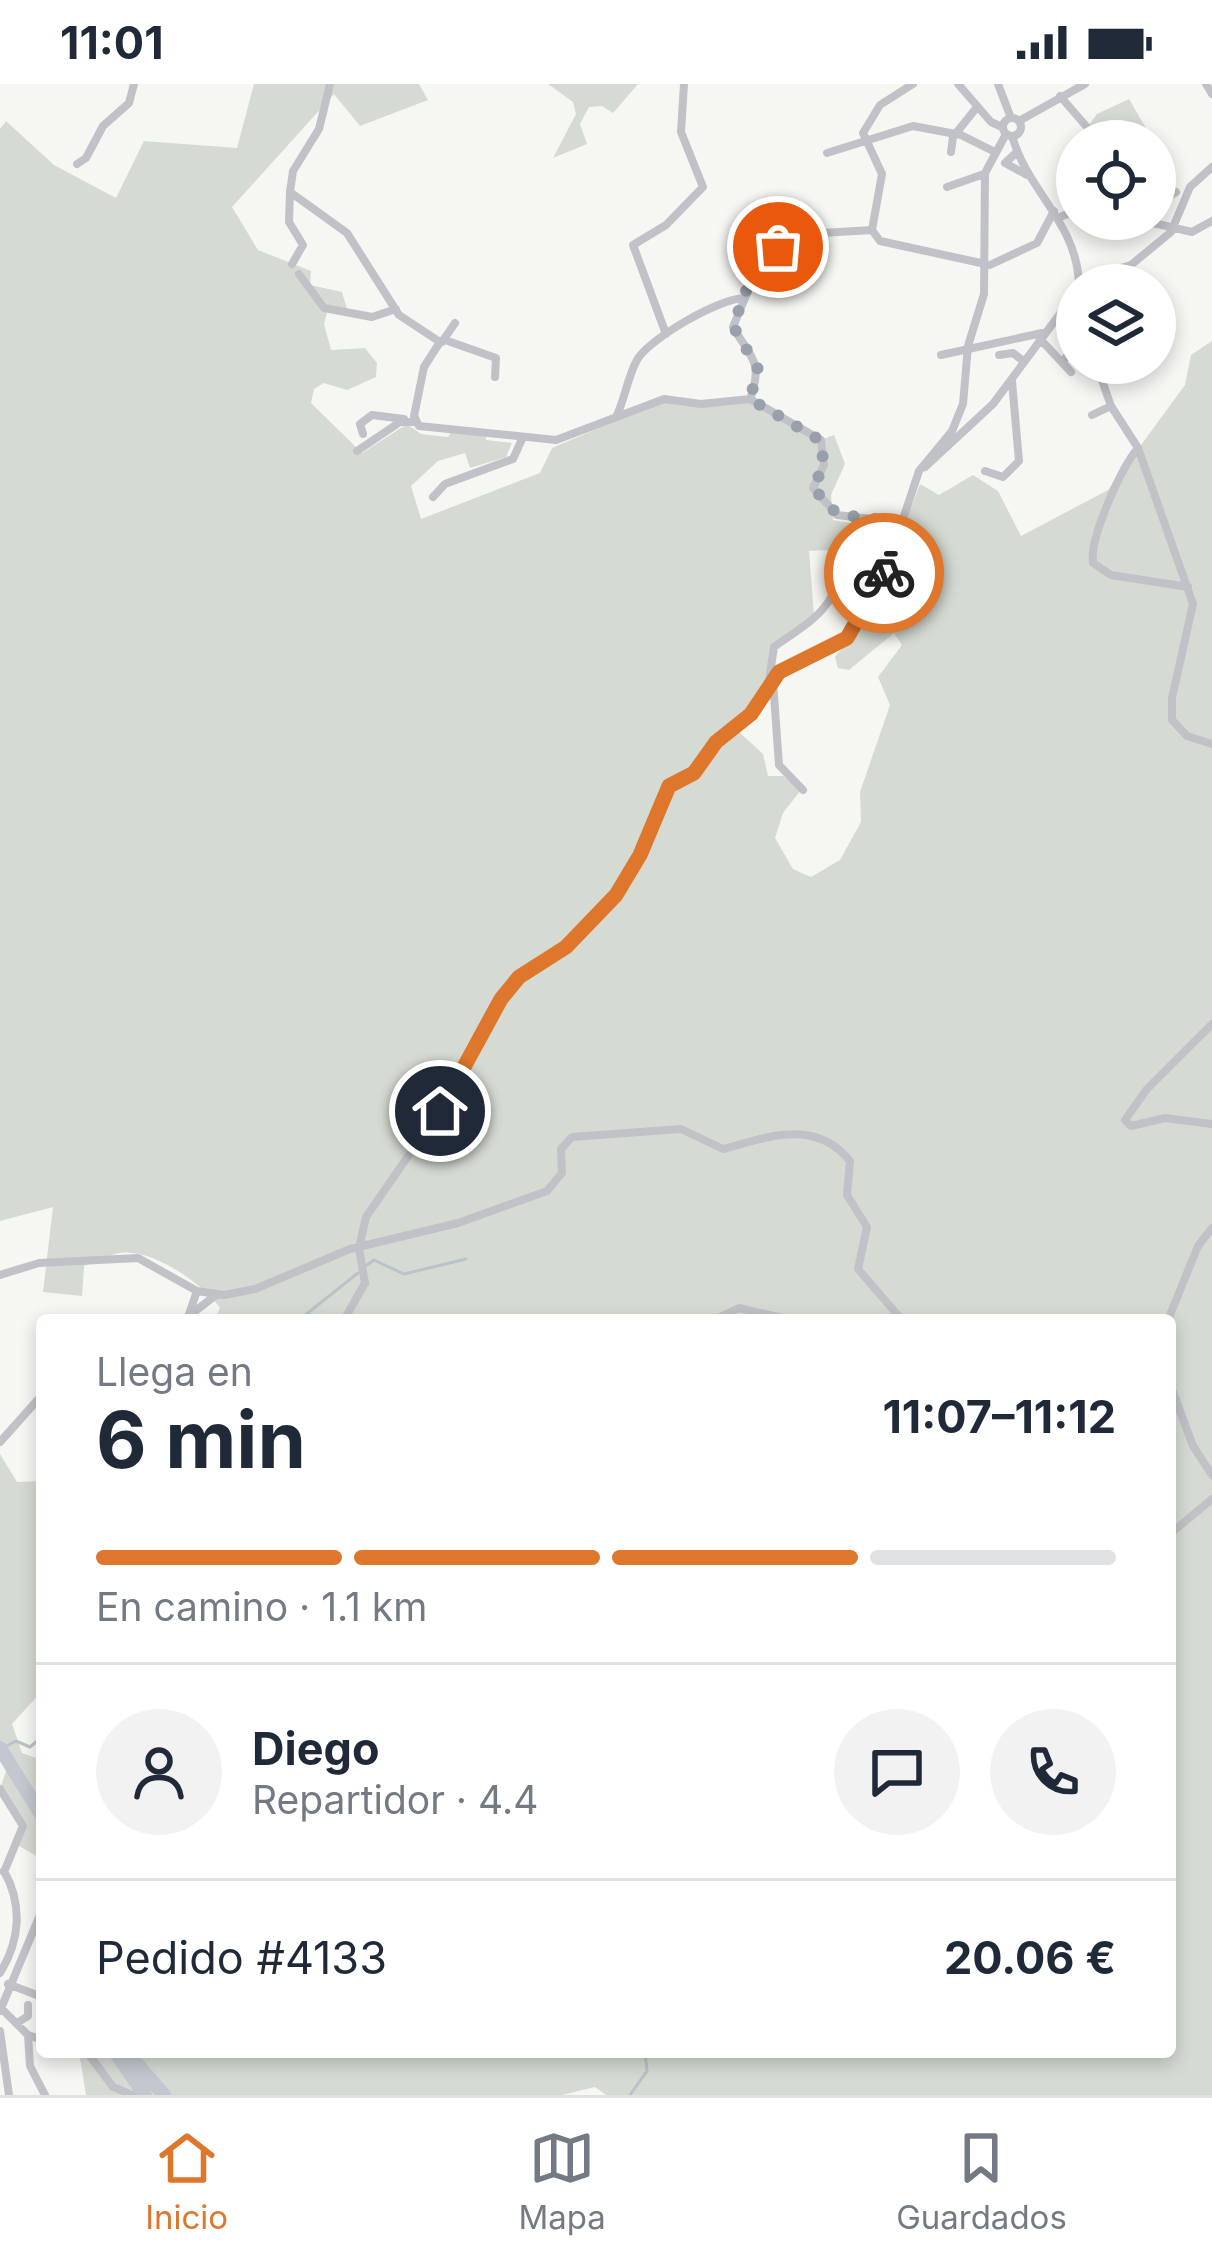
<!DOCTYPE html>
<html lang="es">
<meta charset="utf-8">
<style>
body{margin:0;font-family:Inter,sans-serif;background:#f2f2f3;color:#1f2937;height:100vh;display:flex;flex-direction:column;font-size:45px;white-space:nowrap}
*{box-sizing:border-box;margin:0}
p{font-size:39px;color:#747a83}
.icon{flex:none;width:66px;height:66px;fill:none;stroke:currentColor;stroke-width:2;stroke-linecap:round;stroke-linejoin:round}
.map{position:relative;flex:1;overflow:hidden}
.panel{position:absolute;left:36px;top:1230px;width:1140px;height:744px;display:flex;flex-direction:column;background:#fff;border-radius:12px;box-shadow:0 6px 18px #0003}
.panel>*{flex:none}
.fabs{position:absolute;left:1056px;top:36px;display:grid;gap:24px}
.fabs a{display:grid;place-items:center;width:120px;height:120px;border-radius:50%;background:#fff;box-shadow:0 6px 18px #0003;font-size:60px}
.pin{position:absolute;display:grid;place-items:center;width:102px;height:102px;color:#fff;margin:-51px;border:6px solid #fff;border-radius:50%;box-shadow:0 3px 12px #0007}
.courier{position:absolute;display:grid;place-items:center;width:120px;height:120px;margin:-60px;border:9px solid #de762c;border-radius:50%;background:#fff;color:#222;box-shadow:0 3px 15px #0007}
.head em{font-style:normal;font-weight:700}
.head div{display:flex;flex-direction:column-reverse}
.head{display:flex;align-items:center;justify-content:space-between;height:204px;padding:0 60px}
h1{font-size:78px;font-weight:700;line-height:90px}
.bar{display:grid;grid-template-columns:repeat(4,1fr);gap:18px 12px;align-content:center;height:144px;padding:0 60px}
.bar i{height:15px;border-radius:9px;background:#e0e1e3}
.bar .on{background:#de762c}
.bar p{grid-column:span 4}
.line{display:flex;align-items:center;gap:30px;padding:0 60px;border-top:3px solid #e0e1e3}
.line div{flex:1}
.round{display:grid;place-items:center;flex:none;width:126px;height:126px;border-radius:63px;background:#f2f2f3}
.status{display:flex;justify-content:space-between;align-items:center;height:84px;padding:0 60px;background:#fff;direction:ltr}
.status svg{height:33px;fill:currentColor}
.dock{display:flex;justify-content:space-around;align-items:center;height:168px;border-top:3px solid #e0e1e3;background:#fff;font-size:33px;color:#747a83}
.dock a{display:grid;justify-items:center;gap:6px}
.dock .on{color:#de762c}
.map>svg:first-child{display:block}
</style>
<div class="status"><b>11:01</b><svg viewBox="0 0 49 12"><path d="M0 12V9h3v3zM5 12V6h3v6zM10 12V3h3v9zM15 12V0h3v12zM26 1h20v11H26zM47 4h2v5h-2z"/></svg></div>
<div class="map">
<svg width="1212" height="2011" viewBox="0 0 1212 2011">
<rect width="100%" height="100%" fill="#f6f7f3"/>
<!-- green -->
<path fill="#d5dbd3" d="M 254,0 L 419,0 L 428,16 L 360,42 L 334,10 L 232,123 L 258,166 L 311,187 L 310,201 L 342,208 L 347,225 L 329,222 L 324,240 L 331,266 L 365,264 L 377,279 L 376,293 L 347,306 L 324,299 L 314,305 L 311,319 L 362,369 L 407,340 L 421,350 L 448,353 L 453,345 L 485,348 L 486,356 L 512,359 L 506,373 L 470,384 L 465,369 L 438,377 L 411,402 L 421,435 L 540,389 L 552,364 L 662,317 L 750,315 L 821,356 L 834,351 L 845,380 L 831,411 L 833,436 L 867,442 L 874,458 L 851,476 L 826,466 L 809,467 L 814,531 L 772,560 C 767,597 769,622 738,647 L 763,670 L 768,692 L 783,692 L 801,706 L 783,729 L 775,754 L 793,785 L 811,793 L 840,776 L 861,738 L 860,708 L 890,621 L 878,593 L 902,561 L 894,549 L 849,586 L 838,584 L 835,573 L 880,516 L 901,503 L 913,479 L 897,460 L 920,400 L 939,411 L 973,391 L 998,407 L 1021,452 L 1108,406 L 1185,301 L 1191,271 L 1212,257 L 1212,2011 L 606,2011 L 595,2003 L 562,2011 L 86,2011 L 79,1968 L 1170,1968 L 1170,1236 L 215,1236 L 220,1224 C 202,1199 152,1164 120,1169 C 108,1171 95,1178 84,1182 L 82,1212 L 43,1208 L 53,1123 L 0,1137 L 0,45 L 6,37 L 54,81 L 116,114 L 144,57 L 237,64 Z
M 548,0 L 638,0 L 613,29 L 602,22 L 589,23 L 580,40 L 587,60 L 553,74 L 576,30 L 573,18 Z
M 1129,15 L 1150,51 L 1141,57 L 1101,57 L 1089,41 L 1097,30 Z
M 0,1370 L 17,1398 L 42,1397 L 42,1607 L 12,1640 L 22,1669 L 42,1676 L 42,1775 L 19,1762 L 24,1747 L 0,1705 L 6,1687 L 0,1673 Z"/>
<g fill="none" stroke-linecap="round" stroke-linejoin="round">
<!-- stream -->
<path stroke="#bac3c9" stroke-width="3" d="M 367,1181 L 374,1176 L 404,1190 L 466,1175
M 299,1236 L 358,1189
M 3,1664 L 16,1657 L 30,1663 L 42,1653
M 630,2011 L 647,1987 L 645,1968"/>
<!-- minor -->
<path stroke="#c0c2c7" stroke-width="8" d="M 330,0 L 319,45 L 293,87 L 290,108 L 347,149 L 399,231 L 440,258 L 424,283 L 414,332 L 419,342 L 556,356 L 664,315 L 701,320 L 750,315 C 764,277 750,273 733,243 L 745,214
M 958,0 L 991,38 L 1002,43
M 998,0 L 1011,34
M 1206,0 L 1212,10
M 1060,12 L 1099,57
M1003 43a9 9 0 1 1 18 0a9 9 0 1 1-18 0Z
M 1019,37 L 1085,0
M 1012,52 C 1028,108 1077,139 1079,200
M 951,68 L 953,53 L 977,23
M 1017,68 L 1005,79 L 1027,91
M 827,69 L 913,42 L 961,51 L 995,68
M 77,80 L 86,74 L 103,42 L 129,19 L 134,0
M 947,103 L 984,90
M 290,108 L 289,138 L 303,161 L 292,180
M 1155,121 L 1176,108
M 1060,133 L 1077,126
M 1136,135 L 1192,148 L 1212,137
M 872,146 L 880,157 L 990,181 L 1037,159 L 1054,127
M 872,146 L 882,90 L 863,49 L 880,21 L 913,0
M 299,190 L 324,224 L 372,233 L 396,225
M 1081,201 L 1092,192 L 1131,181 L 1171,148 L 1190,103 L 1212,83
M 666,250 L 633,161 L 666,141 L 703,103 L 681,48 L 684,0
M 1040,255 L 1071,288
M 445,256 L 496,274 L 495,293
M 442,258 L 455,239
M 941,271 L 1042,249
M 999,271 L 1013,269 L 1022,276
M 1064,276 L 1077,258
M 1096,279 L 1111,322 L 1138,364 L 1193,520 L 1172,614 L 1172,636 L 1187,652 L 1212,660
M 750,315 L 821,356 L 824,381 L 813,404 L 837,431 L 898,438
M 617,331 C 625,314 628,292 637,276 C 649,255 719,214 745,214 L 755,191 L 778,187 L 778,163 L 822,149 L 872,146
M 1092,331 L 1111,322
M 363,350 L 360,340 L 372,331 L 404,335
M 1138,364 C 1121,384 1089,455 1093,479 L 1111,491 L 1188,503
M 357,367 L 400,338 L 414,338
M 925,383 L 993,320 L 1077,207
M 985,387 L 1003,393 L 1019,377 L 1012,297
M 433,413 L 445,400 L 513,375 L 522,355
M 773,597 L 779,681 L 803,706
M 768,603 L 774,563 C 790,551 809,541 822,526 C 851,493 830,468 889,464
M 1212,940 L 1147,1005 L 1125,1036 L 1131,1042 L 1165,1034 L 1212,1040
M 0,1191 L 39,1179 L 138,1174 L 197,1207 L 224,1211 L 255,1205 L 350,1165 L 458,1139 L 547,1107 L 562,1089 L 561,1065 L 572,1053 L 681,1045 L 723,1065 C 768,1053 815,1034 850,1077 L 847,1111 L 867,1143 L 858,1185 L 902,1236
M 190,1231 L 216,1211
M 187,1236 L 197,1207
M 344,1236 L 365,1199 L 359,1164 L 366,1133 L 440,1026 L 501,915 L 519,894 L 566,863 L 616,811 L 640,771 L 669,702 L 694,689 L 716,658 L 751,630 L 779,588 L 846,554 L 884,492 L 919,387 L 952,347 L 963,320 L 968,262 L 984,210 L 985,89 L 1006,50
M 714,1236 L 739,1224 L 791,1236
M 1168,1236 L 1198,1162 L 1212,1144
M 1170,1300 L 1193,1362 L 1212,1391
M 0,1358 L 42,1311
M 1170,1450 L 1212,1415
M 0,1705 L 23,1742 L 4,1788
M 0,1889 C 20,1857 23,1821 4,1787
M 8,1900 L 42,1913
M 0,1923 L 28,1951 L 42,1956
M 0,1927 L 42,1826
M 17,1939 L 28,1932 L 28,1921
M 0,1947 L 9,2011
M 28,1951 L 30,1982 L 45,2011
M 87,1968 L 113,2003 L 132,2011"/>
<!-- highway -->
<path stroke="#c3c7cf" stroke-width="14" d="M 0,1664 L 42,1732
M 115,1968 L 145,2011
M 127,1968 L 164,2011"/>
</g>
<g fill="none" stroke-linecap="round" stroke-linejoin="round">
<!-- done -->
<path stroke="#98a0ab" stroke-width="12" stroke-dasharray="0 21.6" d="M 778,163 L 778,187 L 750,196 L 733,242 L 758,285 L 750,315 L 820,356 L 824,381 L 813,404 L 837,430 L 898,438 L 884,489"/>
<!-- route -->
<path stroke="#de762c" stroke-width="15" d="M 440,1027 L 501,915 L 519,893 L 566,863 L 616,811 L 640,771 L 669,702 L 694,689 L 716,658 L 751,630 L 779,588 L 847,554 L 884,489"/>
</g>
</svg>
<div class="fabs">
<a><svg class="icon" aria-label="locate" viewBox="0 0 24 24"><circle cx="12" cy="12" r="6"/><path d="M12 2v4M12 18v4M2 12h4M18 12h4"/></svg></a>
<a><svg class="icon" aria-label="layers" viewBox="0 0 24 24"><path d="M12 4l9 5-9 5-9-5zM3 14l9 5 9-5"/></svg></a>
</div>
<div class="pin" style="left:778px;top:163px;background:#ea580c"><svg class="icon" aria-label="bag" viewBox="0 0 24 24"><path d="M5 8h14l-1 12H6zM9 8a3 3 0 0 1 6 0"/></svg></div>
<div class="pin" style="left:440px;top:1027px;background:#1f2937"><svg class="icon" aria-label="home" viewBox="0 0 24 24"><path d="M3 11l9-7 9 7M6 9v11h12V9"/></svg></div>
<div class="courier" style="left:884px;top:489px"><svg class="icon" aria-label="bike" viewBox="0 0 24 24"><circle cx="6" cy="16" r="4"/><circle cx="18" cy="16" r="4"/><path d="M6 16l4-8h5l3 8M10 8l3 8H6M13 5h3"/></svg></div>
<section class="panel">
<div class="head"><div><h1>6 min</h1><p>Llega en</p></div><em>11:07–11:12</em></div>
<div class="bar"><i class="on"></i><i class="on"></i><i class="on"></i><i></i><p>En camino · 1.1 km</p></div>
<div class="line" style="height:216px"><a class="round"><svg class="icon" aria-label="person" viewBox="0 0 24 24"><circle cx="12" cy="8" r="4"/><path d="M4 21q1-7 8-7t8 7"/></svg></a><div><b>Diego</b><p>Repartidor · 4.4</p></div><a class="round"><svg class="icon" aria-label="chat" viewBox="0 0 24 24"><path d="M4 5h16v11H9l-5 4z"/></svg></a><a class="round"><svg class="icon" aria-label="phone" viewBox="0 0 24 24"><path d="M5 4h4l2 5-3 2q2 4 5 5l2-3 5 2v4C11 20 4 13 5 4z"/></svg></a></div>
<div class="line" style="height:156px"><div>Pedido #4133</div><b>20.06 €</b></div>
</section>
</div>
<nav class="dock">
<a class="on"><svg class="icon" aria-label="home" viewBox="0 0 24 24"><path d="M3 11l9-7 9 7M6 9v11h12V9"/></svg>Inicio</a>
<a><svg class="icon" aria-label="map" viewBox="0 0 24 24"><path d="M3 6l6-2 6 2 6-2v14l-6 2-6-2-6 2zM9 4v14M15 6v14"/></svg>Mapa</a>
<a><svg class="icon" aria-label="saved" viewBox="0 0 24 24"><path d="M7 4h10v16l-5-4-5 4z"/></svg>Guardados</a>
</nav>
